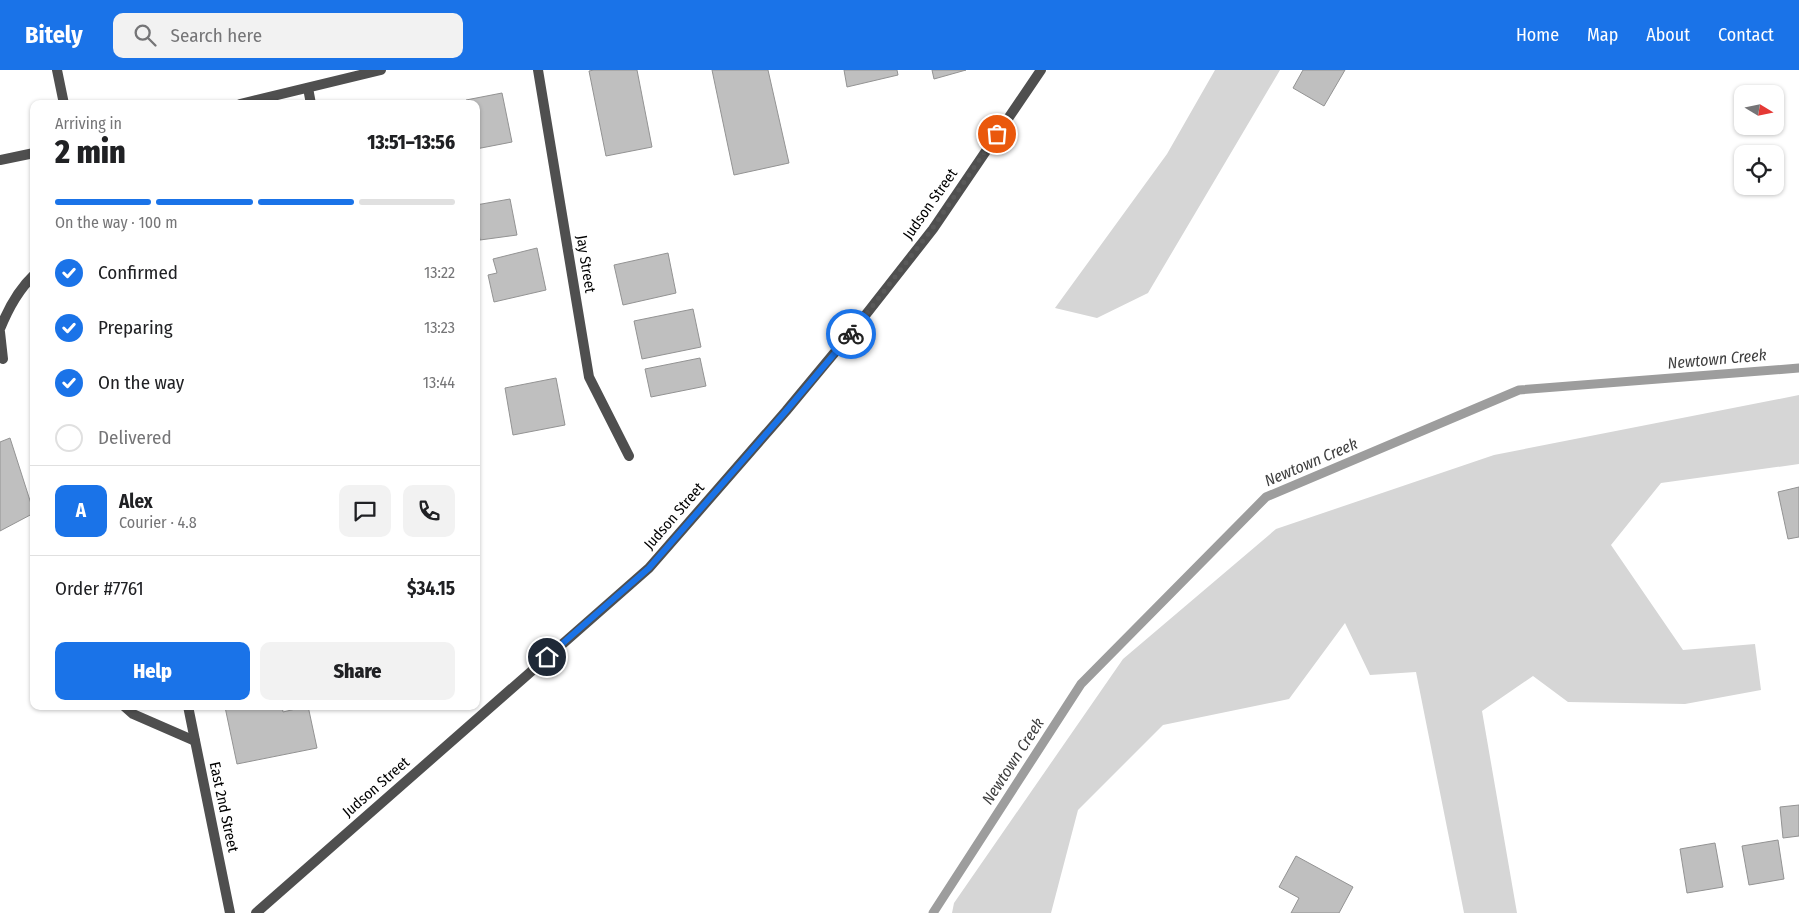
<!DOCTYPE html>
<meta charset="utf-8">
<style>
body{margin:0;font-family:"Fira Sans Condensed",sans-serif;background:#f2f2f2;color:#202124;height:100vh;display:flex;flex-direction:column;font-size:19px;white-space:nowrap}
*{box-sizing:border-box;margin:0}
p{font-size:16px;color:#757577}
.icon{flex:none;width:28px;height:28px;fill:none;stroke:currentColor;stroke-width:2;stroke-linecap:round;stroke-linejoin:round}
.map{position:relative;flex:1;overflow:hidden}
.side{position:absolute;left:30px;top:30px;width:450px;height:610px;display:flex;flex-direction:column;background:#fff;border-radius:10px;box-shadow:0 1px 4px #0004}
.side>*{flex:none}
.needle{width:32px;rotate:100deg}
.tools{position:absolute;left:1734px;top:15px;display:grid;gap:10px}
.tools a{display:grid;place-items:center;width:50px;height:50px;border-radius:10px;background:#fff;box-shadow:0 1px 4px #0004;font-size:25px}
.pin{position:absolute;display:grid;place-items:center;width:42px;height:42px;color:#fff;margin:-21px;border:2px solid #fff;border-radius:50%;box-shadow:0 1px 5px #0007}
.courier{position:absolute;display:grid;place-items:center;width:50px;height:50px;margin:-25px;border:4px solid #1a73e8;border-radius:50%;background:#fff;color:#222;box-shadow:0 1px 6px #0007}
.summary em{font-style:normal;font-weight:800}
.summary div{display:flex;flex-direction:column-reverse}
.summary{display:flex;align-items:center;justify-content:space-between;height:85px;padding:0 25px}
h1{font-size:32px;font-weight:800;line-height:38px}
.bar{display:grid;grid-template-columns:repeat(4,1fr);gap:8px 5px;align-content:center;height:60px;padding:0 25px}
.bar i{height:6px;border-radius:4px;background:#e0e0e0}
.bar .current{background:#1a73e8}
.bar p{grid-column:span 4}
.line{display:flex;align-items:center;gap:12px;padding:0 25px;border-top:1px solid #e0e0e0}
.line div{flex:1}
.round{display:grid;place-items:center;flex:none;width:52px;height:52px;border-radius:10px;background:#f2f2f2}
ol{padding:0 25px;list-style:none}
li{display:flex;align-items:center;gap:15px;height:55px}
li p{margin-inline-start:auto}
li .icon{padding:5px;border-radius:50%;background:#1a73e8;color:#fff;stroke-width:4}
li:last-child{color:#757577}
li i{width:28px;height:28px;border:2px solid #e0e0e0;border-radius:50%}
.cta{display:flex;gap:10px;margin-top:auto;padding:10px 25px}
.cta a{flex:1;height:58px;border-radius:10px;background:#1a73e8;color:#fff;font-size:20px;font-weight:800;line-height:58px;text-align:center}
.cta a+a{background:#f2f2f2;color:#202124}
header{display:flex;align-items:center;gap:30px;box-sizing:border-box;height:70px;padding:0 25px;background:#1a73e8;color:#fff}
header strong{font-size:24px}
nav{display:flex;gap:28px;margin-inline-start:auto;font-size:18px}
.search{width:350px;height:45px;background:#f2f2f2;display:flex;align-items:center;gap:12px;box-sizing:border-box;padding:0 18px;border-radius:10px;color:#757577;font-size:19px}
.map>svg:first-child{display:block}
</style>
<header>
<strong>Bitely</strong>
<div class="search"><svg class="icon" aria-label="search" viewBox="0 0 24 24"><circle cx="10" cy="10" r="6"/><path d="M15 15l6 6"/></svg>Search here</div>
<nav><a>Home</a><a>Map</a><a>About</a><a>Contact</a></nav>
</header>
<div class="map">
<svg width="1799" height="843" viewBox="0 0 1799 843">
<rect width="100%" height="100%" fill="#fff"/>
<!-- green -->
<path fill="#d6d6d6" d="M 1215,0 L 1280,0 L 1148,223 L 1097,248 L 1055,238 L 1167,84 Z
M 1799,325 L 1799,394 L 1661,413 L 1611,475 L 1683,580 L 1755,574 L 1761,620 L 1685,634 L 1568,632 L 1533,606 L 1482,641 L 1517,843 L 1464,843 L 1416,602 L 1370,605 L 1345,553 L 1289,629 L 1163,655 L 1078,740 L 1051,843 L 952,843 L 954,833 L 1123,589 L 1276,459 L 1494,385 Z"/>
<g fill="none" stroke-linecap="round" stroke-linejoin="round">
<!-- stream -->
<path stroke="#9d9d9d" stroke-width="9" d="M 933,843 L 1081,614 L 1266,427 L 1519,320 L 1799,298"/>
</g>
<!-- building -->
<path fill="#bfbfbf" stroke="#939393" d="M 594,0 L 637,0 L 652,77 L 606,86 L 589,1 Z
M 712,0 L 768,0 L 789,93 L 734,105 Z
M 844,0 L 897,0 L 898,5 L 847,17 Z
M 932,0 L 966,0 L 934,9 Z
M 1303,0 L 1345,0 L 1324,36 L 1293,18 Z
M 502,23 L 512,72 L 476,79 L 476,34 L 467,34 L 466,30 Z
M 510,129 L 517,165 L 480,170 L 476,146 L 476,135 Z
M 537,178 L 546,220 L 494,232 L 488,205 L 497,203 L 493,189 Z
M 668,183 L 676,223 L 623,235 L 614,195 Z
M 693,239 L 701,277 L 642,289 L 634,251 Z
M 700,288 L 706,316 L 651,327 L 645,299 Z
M 556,308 L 565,355 L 513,365 L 505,318 Z
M 10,368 L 34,443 L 0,461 L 0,372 Z
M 1799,417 L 1799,467 L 1788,469 L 1778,422 Z
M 231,636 L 282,636 L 283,642 L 308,636 L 317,678 L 237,694 L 225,637 Z
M 1799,735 L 1799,766 L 1783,768 L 1780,737 Z
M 1778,770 L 1784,809 L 1749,815 L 1742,776 Z
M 1715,773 L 1723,817 L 1687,823 L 1680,779 Z
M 1296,786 L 1353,817 L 1339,843 L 1291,843 L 1299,828 L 1279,817 Z"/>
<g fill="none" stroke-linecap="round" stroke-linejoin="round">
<!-- lane -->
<path stroke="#4f4f4f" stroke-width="10" d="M 308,18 L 311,34
M 0,259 C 8,239 18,220 34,205
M 0,262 L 3,289
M 124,636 L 133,644 L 195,671"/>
<!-- street -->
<path stroke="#4f4f4f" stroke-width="10" d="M 57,0 L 64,34
M 538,0 L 589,307 L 629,386
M 240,34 L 381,0
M 0,90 L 34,83
M 188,636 L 230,843
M 256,843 L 649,498 L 786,341 L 860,252 L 933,159 L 1041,0"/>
</g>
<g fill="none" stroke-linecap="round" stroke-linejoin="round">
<!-- done -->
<path stroke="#595959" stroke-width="5" stroke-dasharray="0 9" d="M 851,264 L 932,159 L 997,64"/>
<!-- route -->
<path stroke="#1a73e8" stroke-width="6" d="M 547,587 L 649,498 L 786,341 L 851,264"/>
</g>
<g text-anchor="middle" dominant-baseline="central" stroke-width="5" stroke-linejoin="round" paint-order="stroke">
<!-- street labels -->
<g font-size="15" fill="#000" stroke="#fff">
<text transform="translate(930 134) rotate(-55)">Judson Street</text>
<text transform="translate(586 194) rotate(81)">Jay Street</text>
<text transform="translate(674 446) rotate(-49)">Judson Street</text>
<text transform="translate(376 717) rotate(-41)">Judson Street</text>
<text transform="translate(224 737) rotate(78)">East 2nd Street</text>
</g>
<!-- water labels -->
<g font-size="16" font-style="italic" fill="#3e3e3e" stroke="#fff">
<text transform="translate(1717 289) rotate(-5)">Newtown Creek</text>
<text transform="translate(1311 392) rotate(-23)">Newtown Creek</text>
<text transform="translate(1013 691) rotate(-57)">Newtown Creek</text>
</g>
</g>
</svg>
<div class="tools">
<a><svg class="needle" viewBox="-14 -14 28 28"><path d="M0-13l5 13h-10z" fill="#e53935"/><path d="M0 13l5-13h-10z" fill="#757577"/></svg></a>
<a><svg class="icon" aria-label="locate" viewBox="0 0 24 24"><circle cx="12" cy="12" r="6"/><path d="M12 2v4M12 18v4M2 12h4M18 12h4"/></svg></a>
</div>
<div class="pin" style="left:997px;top:64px;background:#ea580c"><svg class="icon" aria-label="bag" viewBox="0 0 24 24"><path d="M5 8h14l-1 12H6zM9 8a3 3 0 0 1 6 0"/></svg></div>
<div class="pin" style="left:547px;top:587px;background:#1f2937"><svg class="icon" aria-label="home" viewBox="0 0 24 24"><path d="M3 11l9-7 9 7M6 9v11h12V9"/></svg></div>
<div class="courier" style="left:851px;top:264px"><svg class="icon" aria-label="bike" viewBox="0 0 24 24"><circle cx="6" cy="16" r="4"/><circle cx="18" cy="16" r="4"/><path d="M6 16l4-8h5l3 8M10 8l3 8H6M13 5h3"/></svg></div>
<section class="side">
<div class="summary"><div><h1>2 min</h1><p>Arriving in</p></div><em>13:51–13:56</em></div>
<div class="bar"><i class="current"></i><i class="current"></i><i class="current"></i><i></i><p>On the way · 100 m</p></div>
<ol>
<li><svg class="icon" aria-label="check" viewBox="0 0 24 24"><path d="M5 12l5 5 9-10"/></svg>Confirmed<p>13:22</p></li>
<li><svg class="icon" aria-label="check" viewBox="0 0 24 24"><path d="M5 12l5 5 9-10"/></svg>Preparing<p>13:23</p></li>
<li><svg class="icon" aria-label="check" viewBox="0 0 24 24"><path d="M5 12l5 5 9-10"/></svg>On the way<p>13:44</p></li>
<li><i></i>Delivered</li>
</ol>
<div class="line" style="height:90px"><b class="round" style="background:#1a73e8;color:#fff">A</b><div><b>Alex</b><p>Courier · 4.8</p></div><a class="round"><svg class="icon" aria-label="chat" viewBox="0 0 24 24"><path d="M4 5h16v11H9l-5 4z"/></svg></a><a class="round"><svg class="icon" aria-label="phone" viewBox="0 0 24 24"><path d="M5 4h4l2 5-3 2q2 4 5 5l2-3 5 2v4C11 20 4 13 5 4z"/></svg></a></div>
<div class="line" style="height:65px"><div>Order #7761</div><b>$34.15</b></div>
<div class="cta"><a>Help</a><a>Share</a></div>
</section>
</div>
